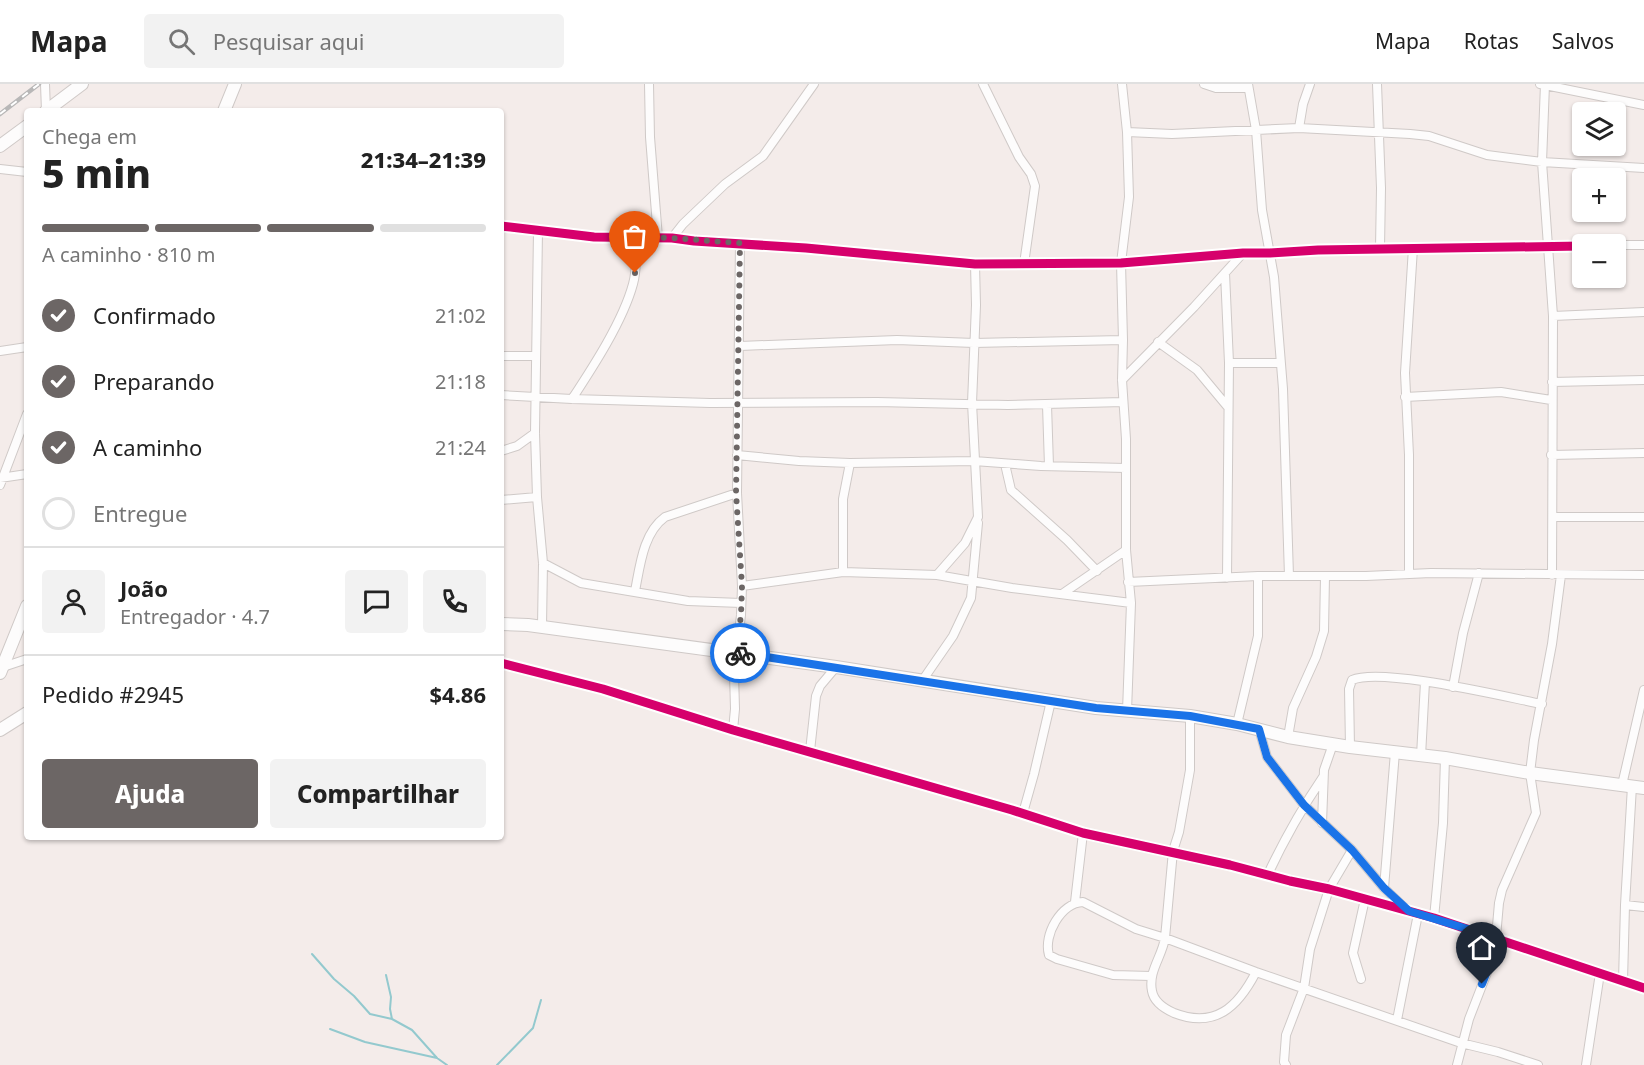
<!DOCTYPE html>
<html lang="pt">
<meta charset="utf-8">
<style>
body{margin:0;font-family:"Noto Sans",sans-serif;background:#f2f2f2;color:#222;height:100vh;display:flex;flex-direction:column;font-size:22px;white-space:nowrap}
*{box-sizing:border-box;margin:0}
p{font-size:20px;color:#767676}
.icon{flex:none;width:33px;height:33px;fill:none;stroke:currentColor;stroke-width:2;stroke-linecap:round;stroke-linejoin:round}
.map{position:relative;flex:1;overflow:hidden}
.sheet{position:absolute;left:24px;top:24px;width:480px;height:732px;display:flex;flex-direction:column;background:#fff;border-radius:6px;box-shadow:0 2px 4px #0004}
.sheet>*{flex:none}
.tools{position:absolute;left:1572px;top:18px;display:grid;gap:12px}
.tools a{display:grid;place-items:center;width:54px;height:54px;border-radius:6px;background:#fff;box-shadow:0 2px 4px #0004;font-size:30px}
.pin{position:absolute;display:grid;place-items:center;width:51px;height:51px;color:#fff;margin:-62px -26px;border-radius:50% 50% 50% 0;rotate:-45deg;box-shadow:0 0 6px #0007}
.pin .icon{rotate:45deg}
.courier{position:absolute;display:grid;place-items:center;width:60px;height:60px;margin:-30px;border:4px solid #1a73e8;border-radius:50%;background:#fff;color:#222;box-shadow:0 2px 8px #0007}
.headline em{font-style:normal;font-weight:800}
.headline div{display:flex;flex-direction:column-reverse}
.headline{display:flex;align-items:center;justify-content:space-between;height:102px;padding:0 18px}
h1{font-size:39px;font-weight:800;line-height:45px}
.bar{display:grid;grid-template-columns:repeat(4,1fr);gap:9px 6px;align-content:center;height:72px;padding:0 18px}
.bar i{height:8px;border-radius:4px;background:#e0e0e0}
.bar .current{background:#6c6665}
.bar p{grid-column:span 4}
.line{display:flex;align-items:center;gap:15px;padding:0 18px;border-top:2px solid #e0e0e0}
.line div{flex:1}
.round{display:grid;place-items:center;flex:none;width:63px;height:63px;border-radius:6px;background:#f2f2f2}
ol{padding:0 18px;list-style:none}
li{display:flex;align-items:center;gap:18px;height:66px}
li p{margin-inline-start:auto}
li .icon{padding:6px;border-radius:50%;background:#6c6665;color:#fff;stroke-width:4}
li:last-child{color:#767676}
li i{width:33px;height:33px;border:3px solid #e0e0e0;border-radius:50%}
.cta{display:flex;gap:12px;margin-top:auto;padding:12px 18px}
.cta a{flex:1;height:69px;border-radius:6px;background:#6c6665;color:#fff;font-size:24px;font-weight:800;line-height:69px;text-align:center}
.cta a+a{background:#f2f2f2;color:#222}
header{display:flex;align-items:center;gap:36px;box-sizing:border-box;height:84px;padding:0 30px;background:#fff;border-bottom:2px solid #e0e0e0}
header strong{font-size:28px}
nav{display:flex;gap:33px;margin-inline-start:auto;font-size:21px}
.search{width:420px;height:54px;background:#f2f2f2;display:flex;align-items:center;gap:15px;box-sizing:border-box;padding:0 21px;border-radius:6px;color:#767676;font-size:22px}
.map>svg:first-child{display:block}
</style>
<header>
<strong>Mapa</strong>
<div class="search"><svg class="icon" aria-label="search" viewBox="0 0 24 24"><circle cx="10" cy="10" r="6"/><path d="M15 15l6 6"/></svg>Pesquisar aqui</div>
<nav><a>Mapa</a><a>Rotas</a><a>Salvos</a></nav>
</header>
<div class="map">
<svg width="1644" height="981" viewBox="0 0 1644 981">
<rect width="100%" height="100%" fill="#f4ecea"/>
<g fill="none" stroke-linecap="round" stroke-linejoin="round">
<!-- stream -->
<path stroke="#93c9ce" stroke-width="2" d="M 312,870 L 334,895 L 354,912 L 370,930 L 392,935 L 412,946 L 437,974
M 386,891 L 391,913 L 390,925 L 392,935
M 330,945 L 365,958 L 437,974 L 447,981
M 497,981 L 533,944 L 541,916"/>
<!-- street casing -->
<g stroke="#cfc9c7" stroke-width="10">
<path id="street" d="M 45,0 L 46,27
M 649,0 L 650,53 L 658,154
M 983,0 L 1019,73 L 1031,90 L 1035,102 L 1024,180
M 1122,0 L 1127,48 L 1129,113 L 1121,179 L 1123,256 L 1122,296 L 1126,355 L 1126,466 L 1131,519 L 1127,627
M 1204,0 L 1216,4 L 1248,4
M 1248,0 L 1256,46 L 1262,126 L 1274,193 L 1283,305 L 1289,492
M 1377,0 L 1381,104 L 1380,164
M 1540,0 L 1644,21
M 1545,0 L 1542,78 L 1553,232 L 1552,491
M 1299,44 L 1303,20 L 1310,0
M 1127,48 L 1172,50 L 1299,44 L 1410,50 L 1429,52 L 1487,71 L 1542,78 L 1644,84
M 0,85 L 27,88
M 501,142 L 594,153 L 672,154 L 694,157 L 806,164 L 975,180 L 1121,179 L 1243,169 L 1270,169 L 1318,166 L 1582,162
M 538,147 L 535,349 L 537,413 L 543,479 L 542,542
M 672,154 L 683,140 L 725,100 L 763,72 L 814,0
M 1616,161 L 1644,161
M 1225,189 L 1229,279 L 1227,494
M 1553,232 L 1644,228
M 1158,258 L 1197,286 L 1227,322
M 740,262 L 897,256 L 974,259 L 1123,256
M 0,267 L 27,263
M 501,272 L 535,272
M 1229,279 L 1280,279
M 1122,296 L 1194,223 L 1243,169
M 1552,298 L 1644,296
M 501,311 L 572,315 L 710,319 L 877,318 L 1008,321 L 1123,318
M 1405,313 L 1501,308 L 1551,316
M 572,315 C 593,283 623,237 633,200 C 637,185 636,169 635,154
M 1047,321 L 1049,382
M 501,367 L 517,362 L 535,349
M 737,371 L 799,377 L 850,379 L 974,377 L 1041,382 L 1126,384
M 1551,371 L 1644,369
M 1005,380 L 1011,406 L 1067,456 L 1097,487
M 0,394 L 27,390
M 0,401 L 27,330
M 501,416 L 537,413
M 1553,433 L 1644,433
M 543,479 L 581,499 L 688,517 L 741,519
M 843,488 L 843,415 L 850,379
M 1409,490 L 1409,371 L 1405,289 L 1413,164
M 937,491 L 1012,504 L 1131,519
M 1128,498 L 1258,492 L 1366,492 L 1431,489 L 1644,491
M 742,502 L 843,488 L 937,491 L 965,459 L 978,433 L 972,319 L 976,221 L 975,180
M 635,507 C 640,482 643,449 665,433 L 737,409
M 1062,510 L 1126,466
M 501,579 L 603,605 L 733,646 L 1012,726 L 1083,749 L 1230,781 L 1290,797 L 1329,805 L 1434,834 L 1644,904
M 0,584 L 27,575
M 922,597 L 953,552 L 971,514 L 978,439
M 1453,603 L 1463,549 L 1479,489
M 1190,632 L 1190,686 L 1179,748 L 1173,767 L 1165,854 C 1162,873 1148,887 1152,907 C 1154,918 1165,925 1174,929 C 1215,945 1238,923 1256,888
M 1237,640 L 1258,552 L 1258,492
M 1259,645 L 1267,673 L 1304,721 L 1352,766 L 1384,804 L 1406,825
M 733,646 L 735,625 L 734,589 L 741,531 L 742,502 L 737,409 L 740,159
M 1288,653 L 1293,624 L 1316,573 L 1324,547 L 1325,492
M 1350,663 L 1349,605 L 1352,596 C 1382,583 1505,613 1542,620
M 810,667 L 816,612 L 820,602 L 836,583
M 1421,672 L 1425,598
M 1622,701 L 1644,606
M 1023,729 L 1034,690 L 1051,617
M 1322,739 L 1324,686 L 1333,660
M 1268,790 C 1284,756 1302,724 1323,693
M 1384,804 L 1395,668
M 1075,818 L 1083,749
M 1625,821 L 1644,823
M 1434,834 L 1443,739 L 1445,674
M 1496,853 L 1499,819 L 1502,806 L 1536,729 L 1530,689 L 1534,656 L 1552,560 L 1561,491
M 1151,892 L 1113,891 L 1057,875 L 1049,871 C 1043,851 1061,819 1083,818 L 1136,845 L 1165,854 L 1256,888 L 1461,959 L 1498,968 L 1538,981
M 1361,895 L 1353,869 L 1365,815
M 1623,897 L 1625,821 L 1632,702
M 1397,936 L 1418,830
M 1286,981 L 1284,978 L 1286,951 L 1304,904 L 1310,865 L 1329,805 L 1352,766
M 1457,981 L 1469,935 L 1500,855
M 1586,981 L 1600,889"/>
</g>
<!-- secondary casing -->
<g stroke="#cfc9c7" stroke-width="14">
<path id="secondary" d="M 46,27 L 82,0
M 224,27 L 235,0
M 0,62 L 27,42
M 501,540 L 528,541 L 836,583 L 1096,624 L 1190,632 L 1237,640 L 1288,653 L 1350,663 L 1445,674 L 1530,689 L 1644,704
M 0,589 L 27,522
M 0,646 L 27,629"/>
</g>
<!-- street -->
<use href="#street" stroke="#fdfcfc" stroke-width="8"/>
<!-- secondary -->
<use href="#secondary" stroke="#fdfcfc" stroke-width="12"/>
<!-- rail casing -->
<g stroke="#b8b7b7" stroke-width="4.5">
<path id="rail" d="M 0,30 L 39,0"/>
</g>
<!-- rail -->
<use href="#rail" stroke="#fff" stroke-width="2" stroke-dasharray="7" stroke-linecap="butt"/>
<!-- cycleway casing -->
<g stroke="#fff" stroke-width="13">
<path id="cycleway" d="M 501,142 L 594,153 L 672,154 L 694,157 L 806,164 L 975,180 L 1121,179 L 1243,169 L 1270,169 L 1318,166 L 1582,162
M 501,579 L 603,605 L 733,646 L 1012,726 L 1083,749 L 1230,781 L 1290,797 L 1329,805 L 1434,834 L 1644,904"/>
</g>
<!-- cycleway -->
<use href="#cycleway" stroke="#d6006c" stroke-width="9"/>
</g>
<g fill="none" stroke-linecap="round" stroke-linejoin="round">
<!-- done -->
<path stroke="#6c6665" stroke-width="6" stroke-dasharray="0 10.8" d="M 635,189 L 635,153 C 671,153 705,157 740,159 L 736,409 L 742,502 L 741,531 L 736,568 L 740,569"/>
<!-- route -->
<path stroke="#1a73e8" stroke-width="8" d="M 740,569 L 1096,624 L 1190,632 L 1259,645 L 1267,673 L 1304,721 L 1352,766 L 1384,804 L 1409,827 L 1500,855 L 1482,900"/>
</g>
</svg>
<div class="tools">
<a><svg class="icon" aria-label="layers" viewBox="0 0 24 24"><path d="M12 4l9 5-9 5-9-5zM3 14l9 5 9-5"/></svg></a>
<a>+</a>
<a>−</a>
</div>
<div class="pin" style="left:635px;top:189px;background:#ea580c"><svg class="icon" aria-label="bag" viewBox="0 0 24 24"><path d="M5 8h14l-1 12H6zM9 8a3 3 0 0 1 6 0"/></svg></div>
<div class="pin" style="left:1482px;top:900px;background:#1f2937"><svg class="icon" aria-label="home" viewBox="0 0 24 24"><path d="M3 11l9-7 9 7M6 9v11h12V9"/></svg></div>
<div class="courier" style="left:740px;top:569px"><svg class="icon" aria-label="bike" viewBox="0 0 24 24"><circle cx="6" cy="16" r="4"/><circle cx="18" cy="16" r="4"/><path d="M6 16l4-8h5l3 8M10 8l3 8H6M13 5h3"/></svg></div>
<section class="sheet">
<div class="headline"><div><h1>5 min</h1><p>Chega em</p></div><em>21:34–21:39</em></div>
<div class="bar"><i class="current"></i><i class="current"></i><i class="current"></i><i></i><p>A caminho · 810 m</p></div>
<ol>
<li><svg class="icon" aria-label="check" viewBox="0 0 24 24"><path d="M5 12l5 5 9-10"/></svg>Confirmado<p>21:02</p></li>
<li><svg class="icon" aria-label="check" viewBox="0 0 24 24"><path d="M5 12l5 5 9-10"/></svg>Preparando<p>21:18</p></li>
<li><svg class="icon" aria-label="check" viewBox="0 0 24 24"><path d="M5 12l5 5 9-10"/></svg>A caminho<p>21:24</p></li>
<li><i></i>Entregue</li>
</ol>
<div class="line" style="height:108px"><a class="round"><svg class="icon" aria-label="person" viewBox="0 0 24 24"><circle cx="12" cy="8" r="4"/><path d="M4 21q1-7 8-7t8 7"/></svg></a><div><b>João</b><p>Entregador · 4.7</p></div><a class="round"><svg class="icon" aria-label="chat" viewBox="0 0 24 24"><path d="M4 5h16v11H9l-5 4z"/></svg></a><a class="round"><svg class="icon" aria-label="phone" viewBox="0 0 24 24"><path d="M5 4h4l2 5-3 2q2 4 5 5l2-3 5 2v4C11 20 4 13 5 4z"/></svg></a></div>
<div class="line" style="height:78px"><div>Pedido #2945</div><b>$4.86</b></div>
<div class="cta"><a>Ajuda</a><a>Compartilhar</a></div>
</section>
</div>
